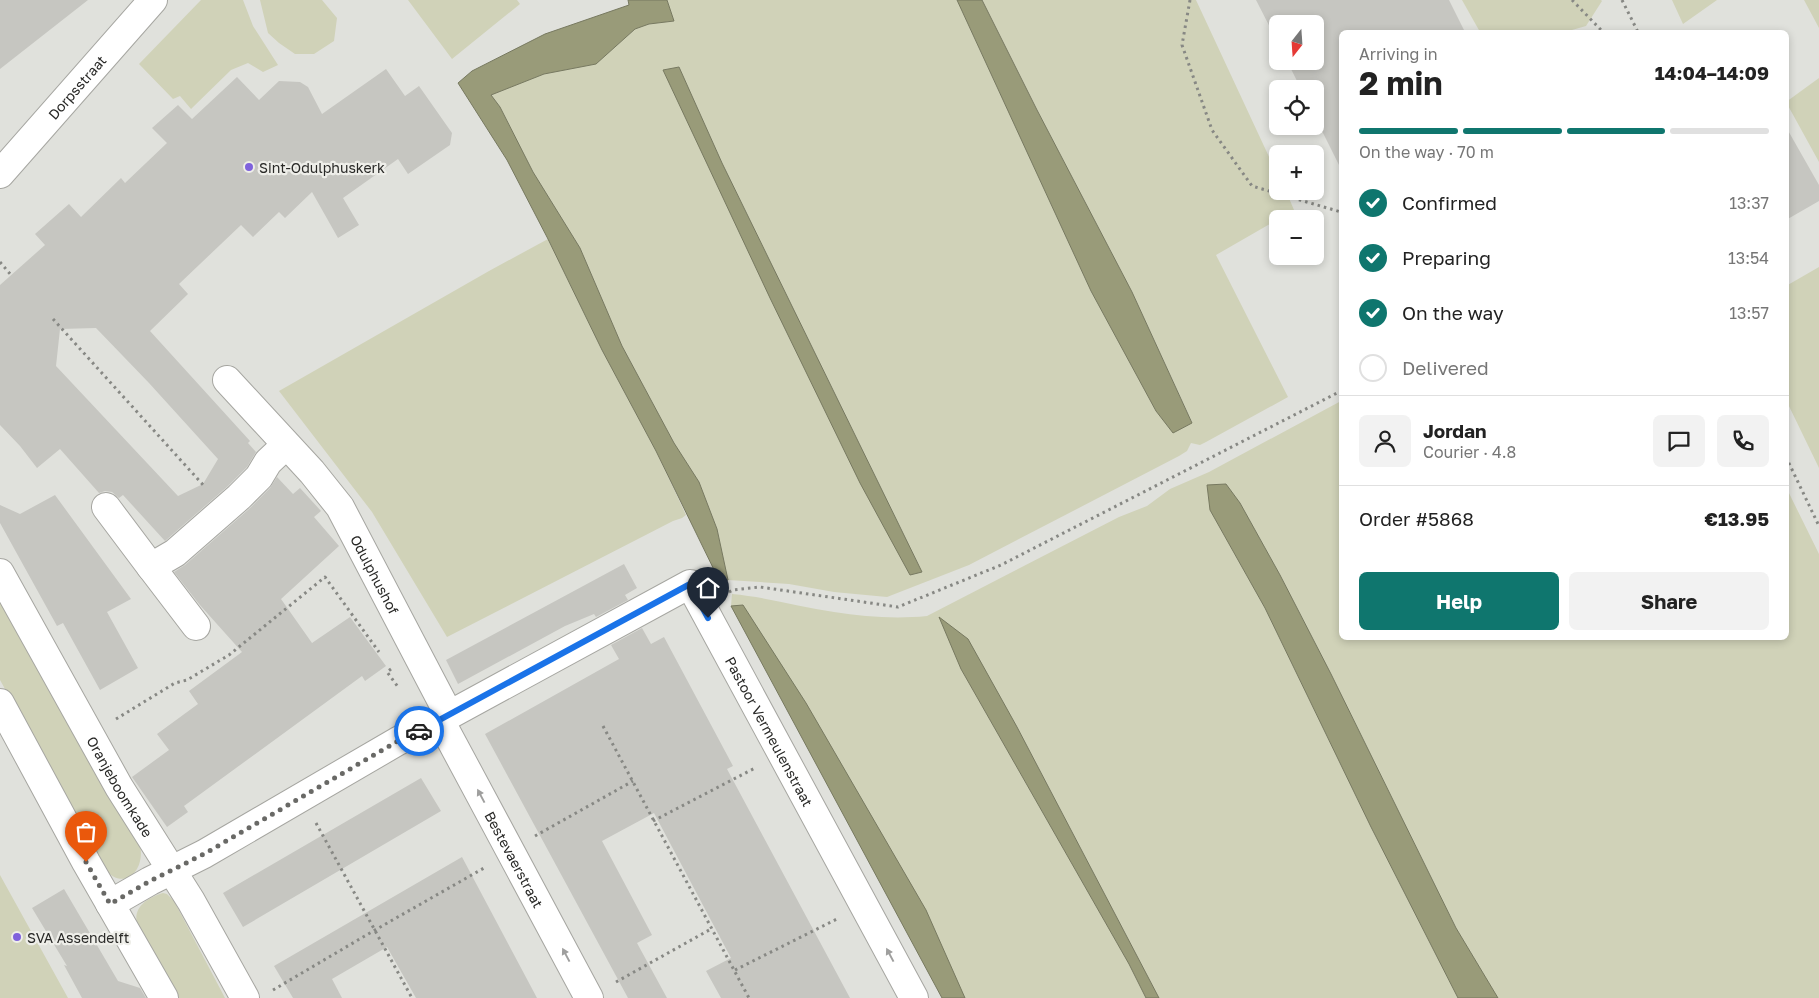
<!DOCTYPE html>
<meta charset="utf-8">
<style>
body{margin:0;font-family:"Golos Text",sans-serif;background:#f2f2f2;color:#222;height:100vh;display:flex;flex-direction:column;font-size:19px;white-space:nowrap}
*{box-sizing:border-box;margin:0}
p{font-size:16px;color:#767676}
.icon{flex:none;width:28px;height:28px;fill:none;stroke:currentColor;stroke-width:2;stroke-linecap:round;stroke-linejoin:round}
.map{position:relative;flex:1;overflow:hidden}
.drawer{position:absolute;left:1339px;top:30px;width:450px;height:610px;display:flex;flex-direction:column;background:#fff;border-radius:8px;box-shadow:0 2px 8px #0003}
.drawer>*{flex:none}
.needle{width:32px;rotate:197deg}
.buttons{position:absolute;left:1269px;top:15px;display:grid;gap:10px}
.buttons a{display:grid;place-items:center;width:55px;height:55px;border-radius:8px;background:#fff;box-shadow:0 2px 8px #0003;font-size:25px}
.pin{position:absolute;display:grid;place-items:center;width:42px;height:42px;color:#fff;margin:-51px -21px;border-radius:50% 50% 50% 0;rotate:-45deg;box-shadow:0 0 5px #0007}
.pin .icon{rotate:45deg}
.courier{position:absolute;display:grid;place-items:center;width:50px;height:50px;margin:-25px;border:4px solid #1a73e8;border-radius:50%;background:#fff;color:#222;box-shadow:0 1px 6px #0007}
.headline em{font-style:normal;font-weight:700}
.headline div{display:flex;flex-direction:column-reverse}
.headline{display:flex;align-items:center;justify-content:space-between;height:85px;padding:0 20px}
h1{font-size:32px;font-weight:700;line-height:38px}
.bar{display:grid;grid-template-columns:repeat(4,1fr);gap:8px 5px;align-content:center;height:60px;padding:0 20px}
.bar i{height:6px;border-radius:4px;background:#e0e0e0}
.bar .active{background:#0f766e}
.bar p{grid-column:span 4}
.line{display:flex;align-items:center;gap:12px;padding:0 20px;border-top:1px solid #e0e0e0}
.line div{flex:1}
.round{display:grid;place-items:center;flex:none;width:52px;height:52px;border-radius:8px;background:#f2f2f2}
ol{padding:0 20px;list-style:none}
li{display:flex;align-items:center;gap:15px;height:55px}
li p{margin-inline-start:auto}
li .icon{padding:5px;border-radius:50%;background:#0f766e;color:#fff;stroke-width:4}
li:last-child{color:#767676}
li i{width:28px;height:28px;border:2px solid #e0e0e0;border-radius:50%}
.primary-button{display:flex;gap:10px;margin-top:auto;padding:10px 20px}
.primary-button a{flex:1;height:58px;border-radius:8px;background:#0f766e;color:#fff;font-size:20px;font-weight:700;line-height:58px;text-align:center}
.primary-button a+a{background:#f2f2f2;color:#222}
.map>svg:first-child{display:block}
</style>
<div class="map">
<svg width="1819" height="998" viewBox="0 0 1819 998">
<rect width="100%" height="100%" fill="#e0e1dc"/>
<!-- green -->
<path fill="#d0d2b8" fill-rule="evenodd" d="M 201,0 L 243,0 L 253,26 L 278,65 L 263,72 L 248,63 L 231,70 L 191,109 L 180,96 L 173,99 L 139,64 Z
M 260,0 L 322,0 L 337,18 L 334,41 L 314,54 L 295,54 L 279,43 L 268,33 Z
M 408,0 L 517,0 L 520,4 L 452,59 Z
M 667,0 L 957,0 L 1091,291 L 1156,411 L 1173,433 L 1192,422 L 1132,292 L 1037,110 L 982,0 L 1196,0 L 1277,174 L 1278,191 L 1286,191 L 1294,210 L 1216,255 L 1288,397 L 1206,442 L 1200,445 L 1191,443 L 1187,451 L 1179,456 L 969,565 L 887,597 L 834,592 L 789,584 L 728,580 L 717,529 L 699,482 L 674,443 L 622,346 L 580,248 L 533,172 L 500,107 L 491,95 L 544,74 L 596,64 L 635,29 L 649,24 L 674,21 ZM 679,67 L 722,163 L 922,572 L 910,575 L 663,70 Z
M 1462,0 L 1601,0 L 1602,1 L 1586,26 L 1565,32 L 1480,32 Z
M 1672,0 L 1717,0 L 1683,24 Z
M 1804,0 L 1819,0 L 1819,28 Z
M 1819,78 L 1819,162 L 1786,102 Z
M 548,239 L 602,350 L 656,451 L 686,515 L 682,518 L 673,521 L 447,637 L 372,512 L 279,391 L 489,271 Z
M 1819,267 L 1819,468 L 1786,400 L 1786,286 Z
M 1341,401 L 1341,638 L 1786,638 L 1786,487 L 1819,554 L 1819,998 L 1498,998 L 1456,928 L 1331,674 L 1280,575 L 1240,503 L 1226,484 L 1211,485 L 1210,510 L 1265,608 L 1371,827 L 1458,998 L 1159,998 L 1017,727 L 961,669 L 1129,964 L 1146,998 L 942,998 L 731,606 L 732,594 C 766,597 800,607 834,612 C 865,617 897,619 927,616 L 1119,517 L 1147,506 L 1170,489 L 1209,472 Z
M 0,591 L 139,842 C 147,864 129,892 107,872 L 0,680 Z
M 0,875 L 68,998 L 0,998 Z
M 163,893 L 167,894 L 174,901 L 225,998 L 179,998 L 137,924 C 133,907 147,898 163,893 Z"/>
<!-- water -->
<path fill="#999b79" stroke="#777960" d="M 628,0 L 667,0 L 674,21 L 649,24 L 635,29 L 596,64 L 544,74 L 491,95 L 500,107 L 533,172 L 580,248 L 622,346 L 674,443 L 699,482 L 717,529 L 728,580 L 720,582 L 656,451 L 602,350 L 548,239 L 507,160 L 458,83 L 472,71 L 545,34 L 629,5 Z
M 957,0 L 982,0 L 1037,110 L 1132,292 L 1192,423 L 1173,433 L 1156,411 L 1091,291 Z
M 679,67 L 722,163 L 922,572 L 910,575 L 860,483 L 770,298 L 663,70 Z
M 1226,484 L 1240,503 L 1280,575 L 1331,674 L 1456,928 L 1498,998 L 1458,998 L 1371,827 L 1265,608 L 1210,510 L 1207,485 Z
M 743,605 L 806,703 L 926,910 L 965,998 L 942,998 L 731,606 Z
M 939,617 L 968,639 L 1017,727 L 1159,998 L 1146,998 L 1129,964 L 961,669 Z"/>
<!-- building -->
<path fill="#c6c6c1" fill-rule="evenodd" d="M 0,0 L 88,0 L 0,69 Z
M 1256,0 L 1449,0 L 1465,32 L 1341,32 L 1341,169 L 1315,117 L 1315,89 L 1301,89 L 1287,61 L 1315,61 L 1315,24 L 1278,24 L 1278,43 Z
M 386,69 L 405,96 L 419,86 L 452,133 L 450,145 L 408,174 L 398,159 L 343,198 L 359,225 L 338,238 L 312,192 L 285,218 L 279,212 L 253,237 L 241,225 L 179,284 L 188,294 L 150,331 L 250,441 L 248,443 L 256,452 L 247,467 L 228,486 L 165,541 L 123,495 L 119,498 L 112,492 L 105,491 L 99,493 L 60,449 L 37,468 L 20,446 L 0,425 L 0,285 L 45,245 L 35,234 L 69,204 L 81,217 L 121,178 L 125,183 L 167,143 L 152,128 L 178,105 L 192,119 L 237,77 L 259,100 L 279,81 L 300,82 L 308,87 L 322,114 ZM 96,328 L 149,383 L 218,459 L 203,484 L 178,496 L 56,366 L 60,329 Z
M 1786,127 L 1819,185 L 1819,201 L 1786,220 Z
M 277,477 L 293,494 L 300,488 L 321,511 L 314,517 L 339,546 L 281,599 L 312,643 L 350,617 L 386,666 L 365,681 L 362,676 L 184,806 L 188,812 L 167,827 L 132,777 L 169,750 L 157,734 L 198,704 L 189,691 L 242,652 L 199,604 L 174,572 L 185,565 L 249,509 L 270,488 Z
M 55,495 L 131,599 L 107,612 L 138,668 L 100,690 L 63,623 L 57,626 L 0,523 L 0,505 L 20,514 Z
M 624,564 L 637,588 L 625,595 L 628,600 L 596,617 L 594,614 L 565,626 L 458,684 L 446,660 Z
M 642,628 L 651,644 L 664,637 L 733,766 L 727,769 L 850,998 L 721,998 L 706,971 L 731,958 L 654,813 L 602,841 L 652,935 L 637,943 L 667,998 L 628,998 L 485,734 L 619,659 L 611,645 Z
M 421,778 L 441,811 L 243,927 L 223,893 Z
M 462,857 L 537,998 L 416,998 L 387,947 L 332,979 L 342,998 L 293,998 L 274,966 Z
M 64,889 L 118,981 L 140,988 L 146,998 L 82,998 L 64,965 L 67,966 L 32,908 Z"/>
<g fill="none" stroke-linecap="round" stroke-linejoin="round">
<!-- street casing -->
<g stroke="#a6a6a1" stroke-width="30">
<g id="street">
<path id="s1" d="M 227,380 L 312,472 L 340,507 L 449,715"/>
<path d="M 106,507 L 151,567 L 175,553 L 239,497 L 259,477 L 268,462 L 286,445"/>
<path d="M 151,567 L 196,626"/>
<path id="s2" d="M 0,573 L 119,787 L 191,901 L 245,998"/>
<path id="s3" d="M 440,720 L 589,998"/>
<path id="s4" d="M 110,904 L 150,881 L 204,854 L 398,741 L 440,720 L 690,584 L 914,998"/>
</g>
</g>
<!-- secondary casing -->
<g stroke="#a6a6a1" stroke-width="30">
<g id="secondary">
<path id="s5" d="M 0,174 L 153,0"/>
<path d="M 0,703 L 86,862 L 164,998"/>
</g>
</g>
<!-- path -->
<path stroke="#878884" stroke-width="3" stroke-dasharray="2.5 4" stroke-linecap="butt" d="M 1190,0 L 1182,45 L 1212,130 L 1252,186 L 1341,212
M 1572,0 L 1603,32
M 1622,0 L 1638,32
M 0,262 L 11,275
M 53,319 L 205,487
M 1786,457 L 1819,526
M 729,592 L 733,590 L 760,587 L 898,607 L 1001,565 L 1341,391
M 391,669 L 387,672 L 398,687
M 116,719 L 175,683 L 187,680 L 229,655 L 325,577 L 379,652
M 603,726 L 749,998
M 653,821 L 755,768
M 316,823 L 412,998
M 535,836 L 633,781
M 735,970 L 837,919
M 616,982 L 711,929
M 273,990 L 375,930 L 484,868"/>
<!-- street -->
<use href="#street" stroke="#fff" stroke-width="28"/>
<!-- secondary -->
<use href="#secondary" stroke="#fff" stroke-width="28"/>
</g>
<!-- one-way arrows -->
<defs><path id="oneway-solid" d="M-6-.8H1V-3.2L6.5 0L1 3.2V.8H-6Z" transform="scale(1.25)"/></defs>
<g fill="#9f9f9e">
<use href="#oneway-solid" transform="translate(481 796) rotate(-118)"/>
<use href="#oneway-solid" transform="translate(566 955) rotate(-118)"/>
<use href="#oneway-solid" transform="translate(890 955) rotate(-118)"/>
</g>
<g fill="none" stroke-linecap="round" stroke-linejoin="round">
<!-- done -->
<path stroke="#696966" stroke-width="5" stroke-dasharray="0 9" d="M 86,862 L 110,904 L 150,881 L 204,854 L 398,741 L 419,731"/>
<!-- route -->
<path stroke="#1a73e8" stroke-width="6" d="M 419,731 L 690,584 L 708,618"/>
</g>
<!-- markers -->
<g fill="#7f62dc" stroke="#eeeee9" stroke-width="2">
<circle cx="249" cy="167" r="5"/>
<circle cx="17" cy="937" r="5"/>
</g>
<g text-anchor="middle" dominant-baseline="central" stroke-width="4.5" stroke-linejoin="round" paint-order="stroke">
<!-- street labels -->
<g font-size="14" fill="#292927" stroke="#eeeee9">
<text stroke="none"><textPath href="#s5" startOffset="116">Dorpsstraat</textPath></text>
<text stroke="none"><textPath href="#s1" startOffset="246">Odulphushof</textPath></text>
<text stroke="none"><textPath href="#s4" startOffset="830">Pastoor Vermeulenstraat</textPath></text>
<text stroke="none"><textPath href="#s2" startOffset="245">Oranjeboomkade</textPath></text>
<text stroke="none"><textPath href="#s3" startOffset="158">Bestevaerstraat</textPath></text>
</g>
<!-- poi labels -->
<g font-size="14" fill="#292927" stroke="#eeeee9" text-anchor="start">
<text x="259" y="167">Sint-Odulphuskerk</text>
<text x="27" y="937">SVA Assendelft</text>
</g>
</g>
</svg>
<div class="buttons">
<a><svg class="needle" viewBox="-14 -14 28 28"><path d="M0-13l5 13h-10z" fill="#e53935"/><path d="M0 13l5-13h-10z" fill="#767676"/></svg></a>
<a><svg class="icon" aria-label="locate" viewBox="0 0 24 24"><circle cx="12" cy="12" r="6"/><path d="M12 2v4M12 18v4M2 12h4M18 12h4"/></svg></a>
<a>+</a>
<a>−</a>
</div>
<div class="pin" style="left:86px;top:862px;background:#ea580c"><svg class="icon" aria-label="bag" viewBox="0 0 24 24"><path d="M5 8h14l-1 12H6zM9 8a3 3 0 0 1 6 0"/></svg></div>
<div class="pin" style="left:708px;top:618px;background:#1f2937"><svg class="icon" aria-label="home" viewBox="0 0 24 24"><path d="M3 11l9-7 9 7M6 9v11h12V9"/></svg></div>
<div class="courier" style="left:419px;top:731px"><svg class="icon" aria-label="car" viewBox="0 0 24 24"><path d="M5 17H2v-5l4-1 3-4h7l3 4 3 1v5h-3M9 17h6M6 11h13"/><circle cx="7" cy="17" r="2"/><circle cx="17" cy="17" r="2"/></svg></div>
<section class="drawer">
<div class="headline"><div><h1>2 min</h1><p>Arriving in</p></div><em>14:04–14:09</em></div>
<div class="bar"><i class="active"></i><i class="active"></i><i class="active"></i><i></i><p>On the way · 70 m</p></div>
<ol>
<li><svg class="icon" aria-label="check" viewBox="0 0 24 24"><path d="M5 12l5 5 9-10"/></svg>Confirmed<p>13:37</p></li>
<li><svg class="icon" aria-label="check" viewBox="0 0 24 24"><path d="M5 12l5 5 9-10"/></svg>Preparing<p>13:54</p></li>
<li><svg class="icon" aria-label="check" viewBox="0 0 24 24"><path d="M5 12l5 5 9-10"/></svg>On the way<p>13:57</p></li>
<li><i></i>Delivered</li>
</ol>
<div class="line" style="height:90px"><a class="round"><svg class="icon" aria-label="person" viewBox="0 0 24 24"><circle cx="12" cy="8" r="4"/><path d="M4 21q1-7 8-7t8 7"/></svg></a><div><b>Jordan</b><p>Courier · 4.8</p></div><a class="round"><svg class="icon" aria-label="chat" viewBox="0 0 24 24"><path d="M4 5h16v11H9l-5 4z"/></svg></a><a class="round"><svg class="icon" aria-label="phone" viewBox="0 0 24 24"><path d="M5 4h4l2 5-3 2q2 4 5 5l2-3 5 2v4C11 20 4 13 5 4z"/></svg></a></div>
<div class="line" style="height:65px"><div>Order #5868</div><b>€13.95</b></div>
<div class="primary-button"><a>Help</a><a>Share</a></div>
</section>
</div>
